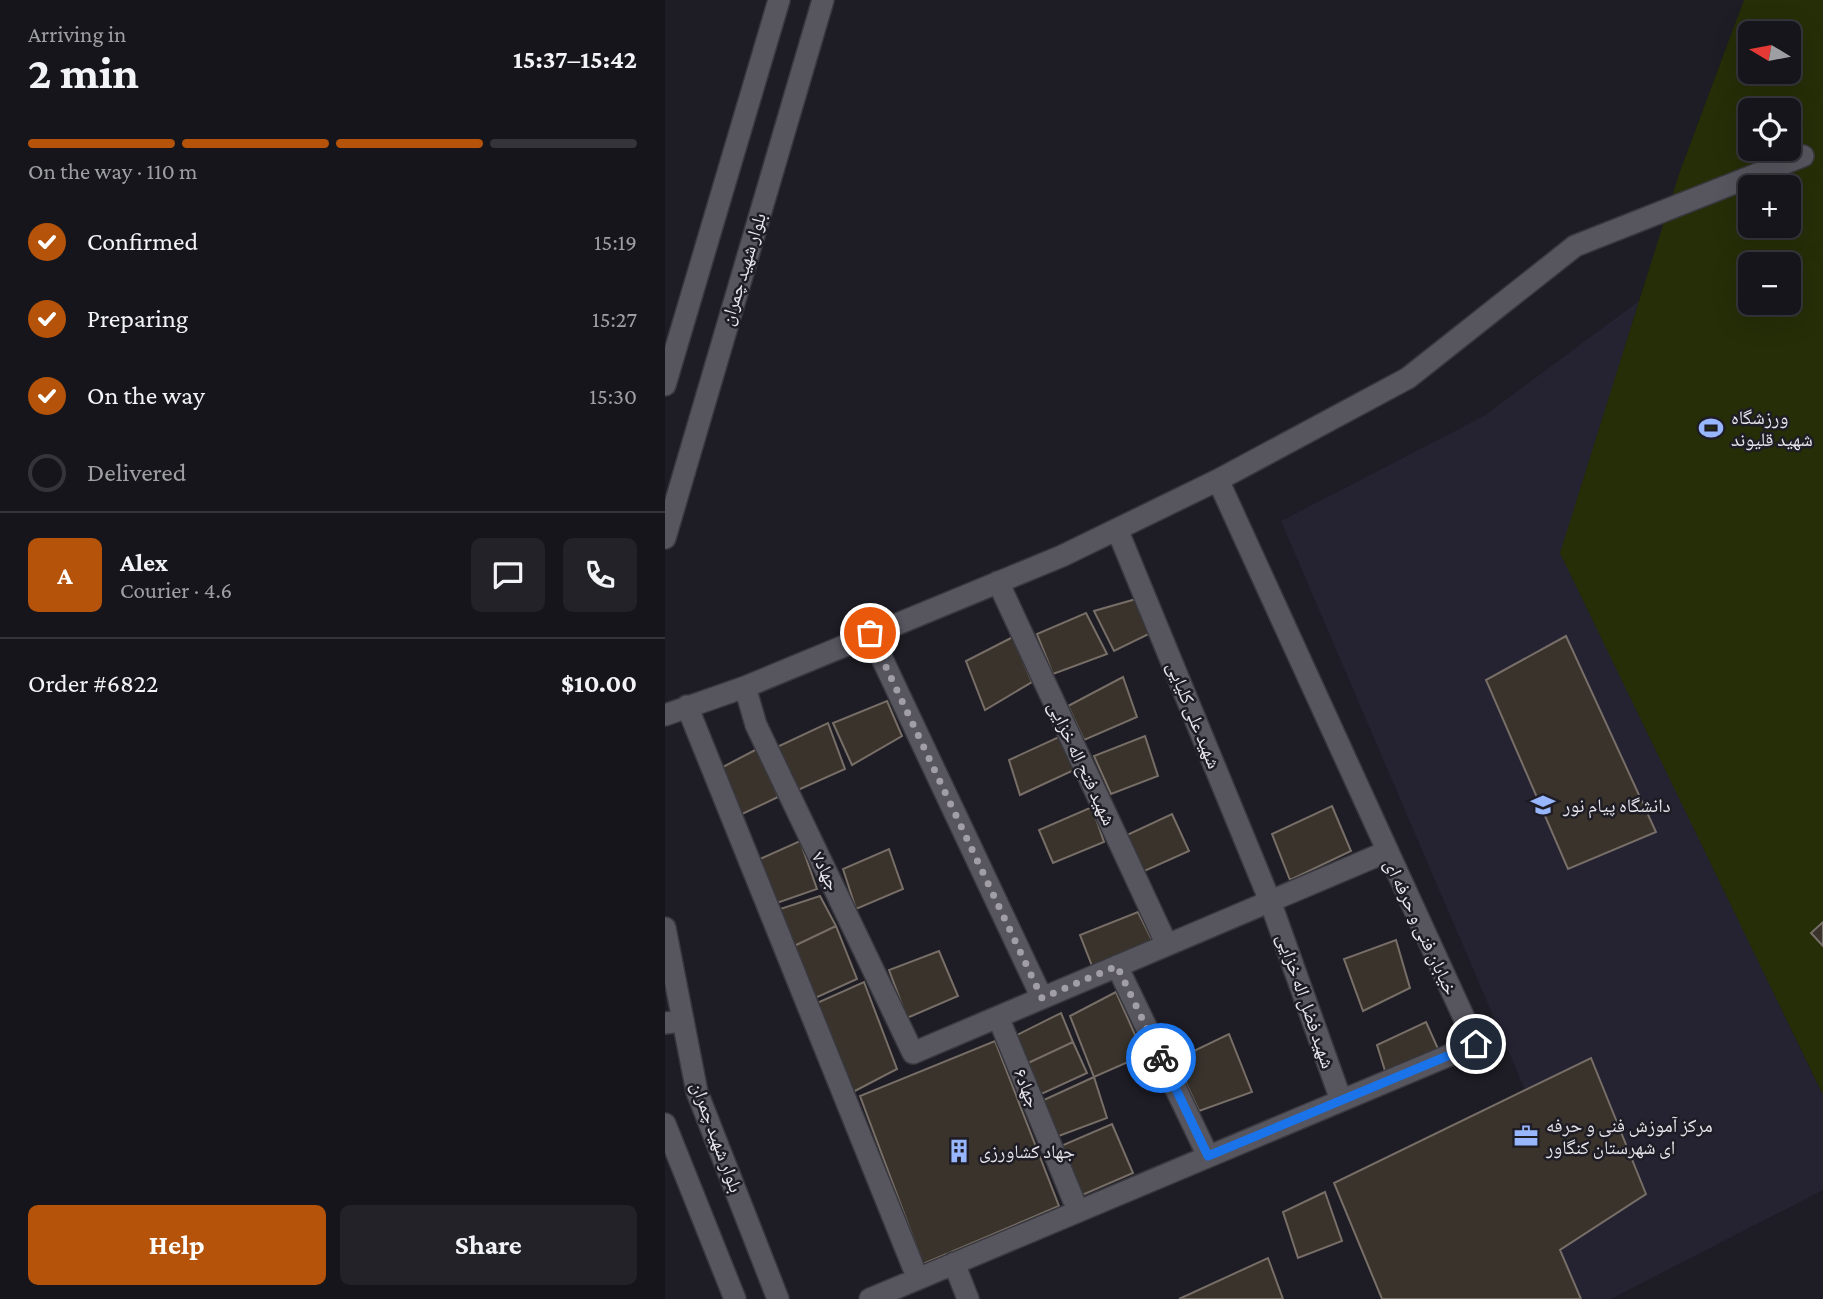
<!DOCTYPE html>
<meta charset="utf-8">
<style>
body{margin:0;font-family:"Crimson Pro","Noto Naskh Arabic",serif;background:#232228;color:#f1f3f6;height:100vh;display:flex;flex-direction:column;font-size:26px;white-space:nowrap}
*{box-sizing:border-box;margin:0}
p{font-size:23px;color:#9e9fa3}
.icon{flex:none;width:38px;height:38px;fill:none;stroke:currentColor;stroke-width:2;stroke-linecap:round;stroke-linejoin:round}
.map{position:relative;flex:1;overflow:hidden}
.drawer{display:flex;flex-direction:column;background:#16151b;width:665px}
.drawer>*{flex:none}
.needle{width:46px;rotate:280deg}
.fabs{position:absolute;left:1073px;top:21px;display:grid;gap:14px}
.fabs a{display:grid;place-items:center;width:63px;height:63px;border-radius:10px;background:#16151b;box-shadow:0 7px 28px #0002,0 0 0 2px #35343a;font-size:35px}
.pin{position:absolute;display:grid;place-items:center;width:60px;height:60px;color:#fff;margin:-30px;border:4px solid #fff;border-radius:50%;box-shadow:0 2px 7px #0007}
.courier{position:absolute;display:grid;place-items:center;width:70px;height:70px;margin:-35px;border:5px solid #1a73e8;border-radius:50%;background:#fff;color:#222;box-shadow:0 2px 9px #0007}
.overview em{font-style:normal;font-weight:700}
.overview div{display:flex;flex-direction:column-reverse}
.overview{display:flex;align-items:center;justify-content:space-between;height:119px;padding:0 28px}
h1{font-size:46px;font-weight:700;line-height:52px}
.bar{display:grid;grid-template-columns:repeat(4,1fr);gap:10px 7px;align-content:center;height:84px;padding:0 28px}
.bar i{height:9px;border-radius:5px;background:#35343a}
.bar .selected{background:#b45309}
.bar p{grid-column:span 4}
.line{display:flex;align-items:center;gap:18px;padding:0 28px;border-top:2px solid #35343a}
.line div{flex:1}
.round{display:grid;place-items:center;flex:none;width:74px;height:74px;border-radius:10px;background:#232228}
ol{padding:0 28px;list-style:none}
li{display:flex;align-items:center;gap:21px;height:77px}
li p{margin-inline-start:auto}
li .icon{padding:7px;border-radius:50%;background:#b45309;color:#fff;stroke-width:4}
li:last-child{color:#9e9fa3}
li i{width:38px;height:38px;border:4px solid #35343a;border-radius:50%}
.cta{display:flex;gap:14px;margin-top:auto;padding:14px 28px}
.cta a{flex:1;height:80px;border-radius:10px;background:#b45309;color:#fff;font-size:28px;font-weight:700;line-height:80px;text-align:center}
.cta a+a{background:#232228;color:#f1f3f6}
main{display:flex;flex:1;min-height:0}
.map>svg:first-child{display:block}
</style>
<main>
<section class="drawer">
<div class="overview"><div><h1>2 min</h1><p>Arriving in</p></div><em>15:37–15:42</em></div>
<div class="bar"><i class="selected"></i><i class="selected"></i><i class="selected"></i><i></i><p>On the way · 110 m</p></div>
<ol>
<li><svg class="icon" aria-label="check" viewBox="0 0 24 24"><path d="M5 12l5 5 9-10"/></svg>Confirmed<p>15:19</p></li>
<li><svg class="icon" aria-label="check" viewBox="0 0 24 24"><path d="M5 12l5 5 9-10"/></svg>Preparing<p>15:27</p></li>
<li><svg class="icon" aria-label="check" viewBox="0 0 24 24"><path d="M5 12l5 5 9-10"/></svg>On the way<p>15:30</p></li>
<li><i></i>Delivered</li>
</ol>
<div class="line" style="height:126px"><b class="round" style="background:#b45309;color:#fff">A</b><div><b>Alex</b><p>Courier · 4.6</p></div><a class="round"><svg class="icon" aria-label="chat" viewBox="0 0 24 24"><path d="M4 5h16v11H9l-5 4z"/></svg></a><a class="round"><svg class="icon" aria-label="phone" viewBox="0 0 24 24"><path d="M5 4h4l2 5-3 2q2 4 5 5l2-3 5 2v4C11 20 4 13 5 4z"/></svg></a></div>
<div class="line" style="height:91px"><div>Order #6822</div><b>$10.00</b></div>
<div class="cta"><a>Help</a><a>Share</a></div>
</section>
<div class="map">
<svg width="1158" height="1299" viewBox="0 0 1158 1299">
<rect width="100%" height="100%" fill="#1e1c24"/>
<!-- education -->
<path fill="#252232" d="M 974,301 L 896,553 L 1158,1095 L 1158,1190 L 946,1299 L 916,1299 L 895,1250 L 981,1194 L 926,1058 L 860,1090 L 616,521 L 819,416 Z"/>
<!-- green -->
<path fill="#252e07" fill-rule="evenodd" d="M 1079,0 L 1158,0 L 1158,1095 L 895,553 L 1014,174 ZM 1085,33 L 1124,33 L 1124,72 L 1085,72 ZM 1085,110 L 1124,110 L 1124,149 L 1085,149 ZM 1085,187 L 1124,187 L 1124,226 L 1085,226 ZM 1085,264 L 1124,264 L 1124,303 L 1085,303 Z"/>
<!-- building -->
<path fill="#39332c" stroke="#776f67" stroke-width="2" d="M 485,595 L 496,628 L 449,651 L 429,611 Z
M 421,613 L 442,654 L 388,674 L 372,634 Z
M 901,636 L 991,832 L 903,869 L 821,680 Z
M 348,637 L 367,682 L 320,710 L 301,661 Z
M 458,677 L 472,717 L 419,740 L 403,706 Z
M 222,701 L 237,736 L 187,765 L 168,723 Z
M 163,723 L 180,769 L 133,790 L 112,747 Z
M 396,736 L 409,770 L 355,795 L 344,760 Z
M 480,736 L 493,776 L 446,794 L 429,756 Z
M 94,748 L 113,797 L 73,816 L 54,769 Z
M 667,806 L 686,851 L 625,880 L 607,834 Z
M 427,807 L 439,842 L 388,863 L 374,830 Z
M 507,814 L 524,851 L 475,873 L 462,835 Z
M 135,841 L 152,889 L 109,904 L 95,859 Z
M 224,849 L 238,889 L 191,909 L 178,869 Z
M 155,896 L 171,926 L 127,947 L 112,910 Z
M 473,912 L 489,944 L 429,971 L 415,935 Z
M 1158,922 L 1158,946 L 1146,933 Z
M 171,926 L 192,979 L 148,999 L 127,947 Z
M 731,940 L 745,988 L 698,1011 L 679,959 Z
M 274,951 L 293,996 L 242,1018 L 224,970 Z
M 199,982 L 232,1069 L 186,1093 L 152,1003 Z
M 451,992 L 479,1055 L 429,1077 L 405,1016 Z
M 396,1013 L 408,1042 L 361,1064 L 350,1036 Z
M 761,1022 L 774,1051 L 721,1074 L 712,1045 Z
M 564,1034 L 587,1092 L 534,1111 L 510,1060 Z
M 330,1041 L 394,1206 L 258,1264 L 195,1096 Z
M 408,1042 L 422,1073 L 372,1096 L 361,1064 Z
M 926,1058 L 981,1194 L 895,1250 L 916,1299 L 717,1299 L 669,1183 Z
M 429,1077 L 442,1118 L 383,1140 L 370,1104 Z
M 447,1124 L 468,1173 L 408,1199 L 389,1149 Z
M 660,1192 L 677,1241 L 633,1258 L 618,1212 Z
M 603,1258 L 618,1299 L 514,1299 Z"/>
<g fill="none" stroke-linecap="round" stroke-linejoin="round">
<!-- street casing -->
<g stroke="#39383e" stroke-width="24">
<path id="street" d="M 452,529 L 605,901 L 676,1100
M 333,582 L 502,945
M 205,633 L 377,998
M 80,687 L 91,725 L 248,1053 L 721,852
M 22,706 L 253,1279
M 0,715 L 80,687 L 397,556 L 553,480 L 743,378 L 910,246 L 1138,156
M 452,966 L 543,1156
M 333,1017 L 408,1199
M 0,1023 L 18,1021
M 289,1263 L 303,1299
M 205,1299 L 811,1044 L 553,480"/>
</g>
<!-- secondary casing -->
<g stroke="#39383e" stroke-width="24">
<path id="secondary" d="M 0,385 L 114,0
M 0,538 L 158,0
M 0,928 L 32,1092 L 113,1299
M 0,1124 L 70,1299"/>
</g>
<!-- street -->
<use href="#street" stroke="#57555e" stroke-width="21"/>
<!-- secondary -->
<use href="#secondary" stroke="#57555e" stroke-width="21"/>
</g>
<g fill="none" stroke-linecap="round" stroke-linejoin="round">
<!-- done -->
<path stroke="#a19fa5" stroke-width="7" stroke-dasharray="0 12.6" d="M 205,633 L 377,998 L 452,966 L 496,1058"/>
<!-- route -->
<path stroke="#1a73e8" stroke-width="9" d="M 496,1058 L 543,1156 L 811,1044"/>
</g>
<!-- icons -->
<defs>
<g id="stadium-bare" transform="scale(1.89)"><path d="M0-5a6.5 5 0 1 0 0 10a6.5 5 0 1 0 0-10ZM-3.5-1.8h7v3.6h-7Z" fill="#97b6fd" stroke="#1e1c24" stroke-width="2.5" paint-order="stroke"/></g>
<g id="university-bare" transform="scale(1.89)"><path d="M0-5L7-2L0 1L-7-2ZM-4 1L0 2.5L4 1V4Q0 6-4 4Z" fill="#97b6fd" stroke="#1e1c24" stroke-width="2.5" paint-order="stroke"/></g>
<g id="office-bare" transform="scale(1.89)"><path d="M-6-3h4V-5.5h4V-3h4V5H-6ZM-1-4.5V-3h2v-1.5ZM-6 0V1H6V0Z" fill="#97b6fd" stroke="#1e1c24" stroke-width="2.5" paint-order="stroke"/></g>
<g id="building-bare" transform="scale(1.89)"><path d="M-4-6H4V6H1V3H-1V6H-4ZM-2.5-4.3h1.7v1.8h-1.7ZM.8-4.3h1.7v1.8H.8ZM-2.5-1h1.7V.8h-1.7ZM.8-1h1.7V.8H.8Z" fill="#97b6fd" stroke="#1e1c24" stroke-width="2.5" paint-order="stroke"/></g>
</defs>
<g fill-rule="evenodd">
<use href="#stadium-bare" x="1046" y="428"/>
<use href="#university-bare" x="878" y="805"/>
<use href="#office-bare" x="861" y="1136"/>
<use href="#building-bare" x="294" y="1151"/>
</g>
<g text-anchor="middle" dominant-baseline="central" stroke-width="5" stroke-linejoin="round" paint-order="stroke">
<!-- street labels -->
<g font-size="19" fill="#e7e5eb" stroke="#1e1c24">
<text transform="translate(78 269) rotate(-73)">بلوار شهید چمران</text>
<text transform="translate(529 715) rotate(68)">شهید علی کلیایی</text>
<text transform="translate(417 763) rotate(65)">شهید فتح اله خزایی</text>
<text transform="translate(161 871) rotate(64)">جهاد۷</text>
<text transform="translate(756 927) rotate(65)">خیابان فنی و حرفه ای</text>
<text transform="translate(641 1001) rotate(71)">شهید فضل اله خزایی</text>
<text transform="translate(362 1088) rotate(68)">جهاد۶</text>
<text transform="translate(52 1137) rotate(70)">بلوار شهید چمران</text>
</g>
<!-- poi labels -->
<g font-size="19" fill="#e7e5eb" stroke="#1e1c24" text-anchor="start">
<text x="1066" y="417">ورزشگاه<tspan x="1066" dy="22">شهید قلیوند</tspan></text>
<text x="898" y="805">دانشگاه پیام نور</text>
<text x="881" y="1125">مرکز آموزش فنی و حرفه<tspan x="881" dy="22">ای شهرستان کنگاور</tspan></text>
<text x="314" y="1151">جهاد کشاورزی</text>
</g>
</g>
</svg>
<div class="fabs">
<a><svg class="needle" viewBox="-14 -14 28 28"><path d="M0-13l5 13h-10z" fill="#e53935"/><path d="M0 13l5-13h-10z" fill="#9e9fa3"/></svg></a>
<a><svg class="icon" aria-label="locate" viewBox="0 0 24 24"><circle cx="12" cy="12" r="6"/><path d="M12 2v4M12 18v4M2 12h4M18 12h4"/></svg></a>
<a>+</a>
<a>−</a>
</div>
<div class="pin" style="left:205px;top:633px;background:#ea580c"><svg class="icon" aria-label="bag" viewBox="0 0 24 24"><path d="M5 8h14l-1 12H6zM9 8a3 3 0 0 1 6 0"/></svg></div>
<div class="pin" style="left:811px;top:1044px;background:#1f2937"><svg class="icon" aria-label="home" viewBox="0 0 24 24"><path d="M3 11l9-7 9 7M6 9v11h12V9"/></svg></div>
<div class="courier" style="left:496px;top:1058px"><svg class="icon" aria-label="bike" viewBox="0 0 24 24"><circle cx="6" cy="16" r="4"/><circle cx="18" cy="16" r="4"/><path d="M6 16l4-8h5l3 8M10 8l3 8H6M13 5h3"/></svg></div>
</div>
</main>
